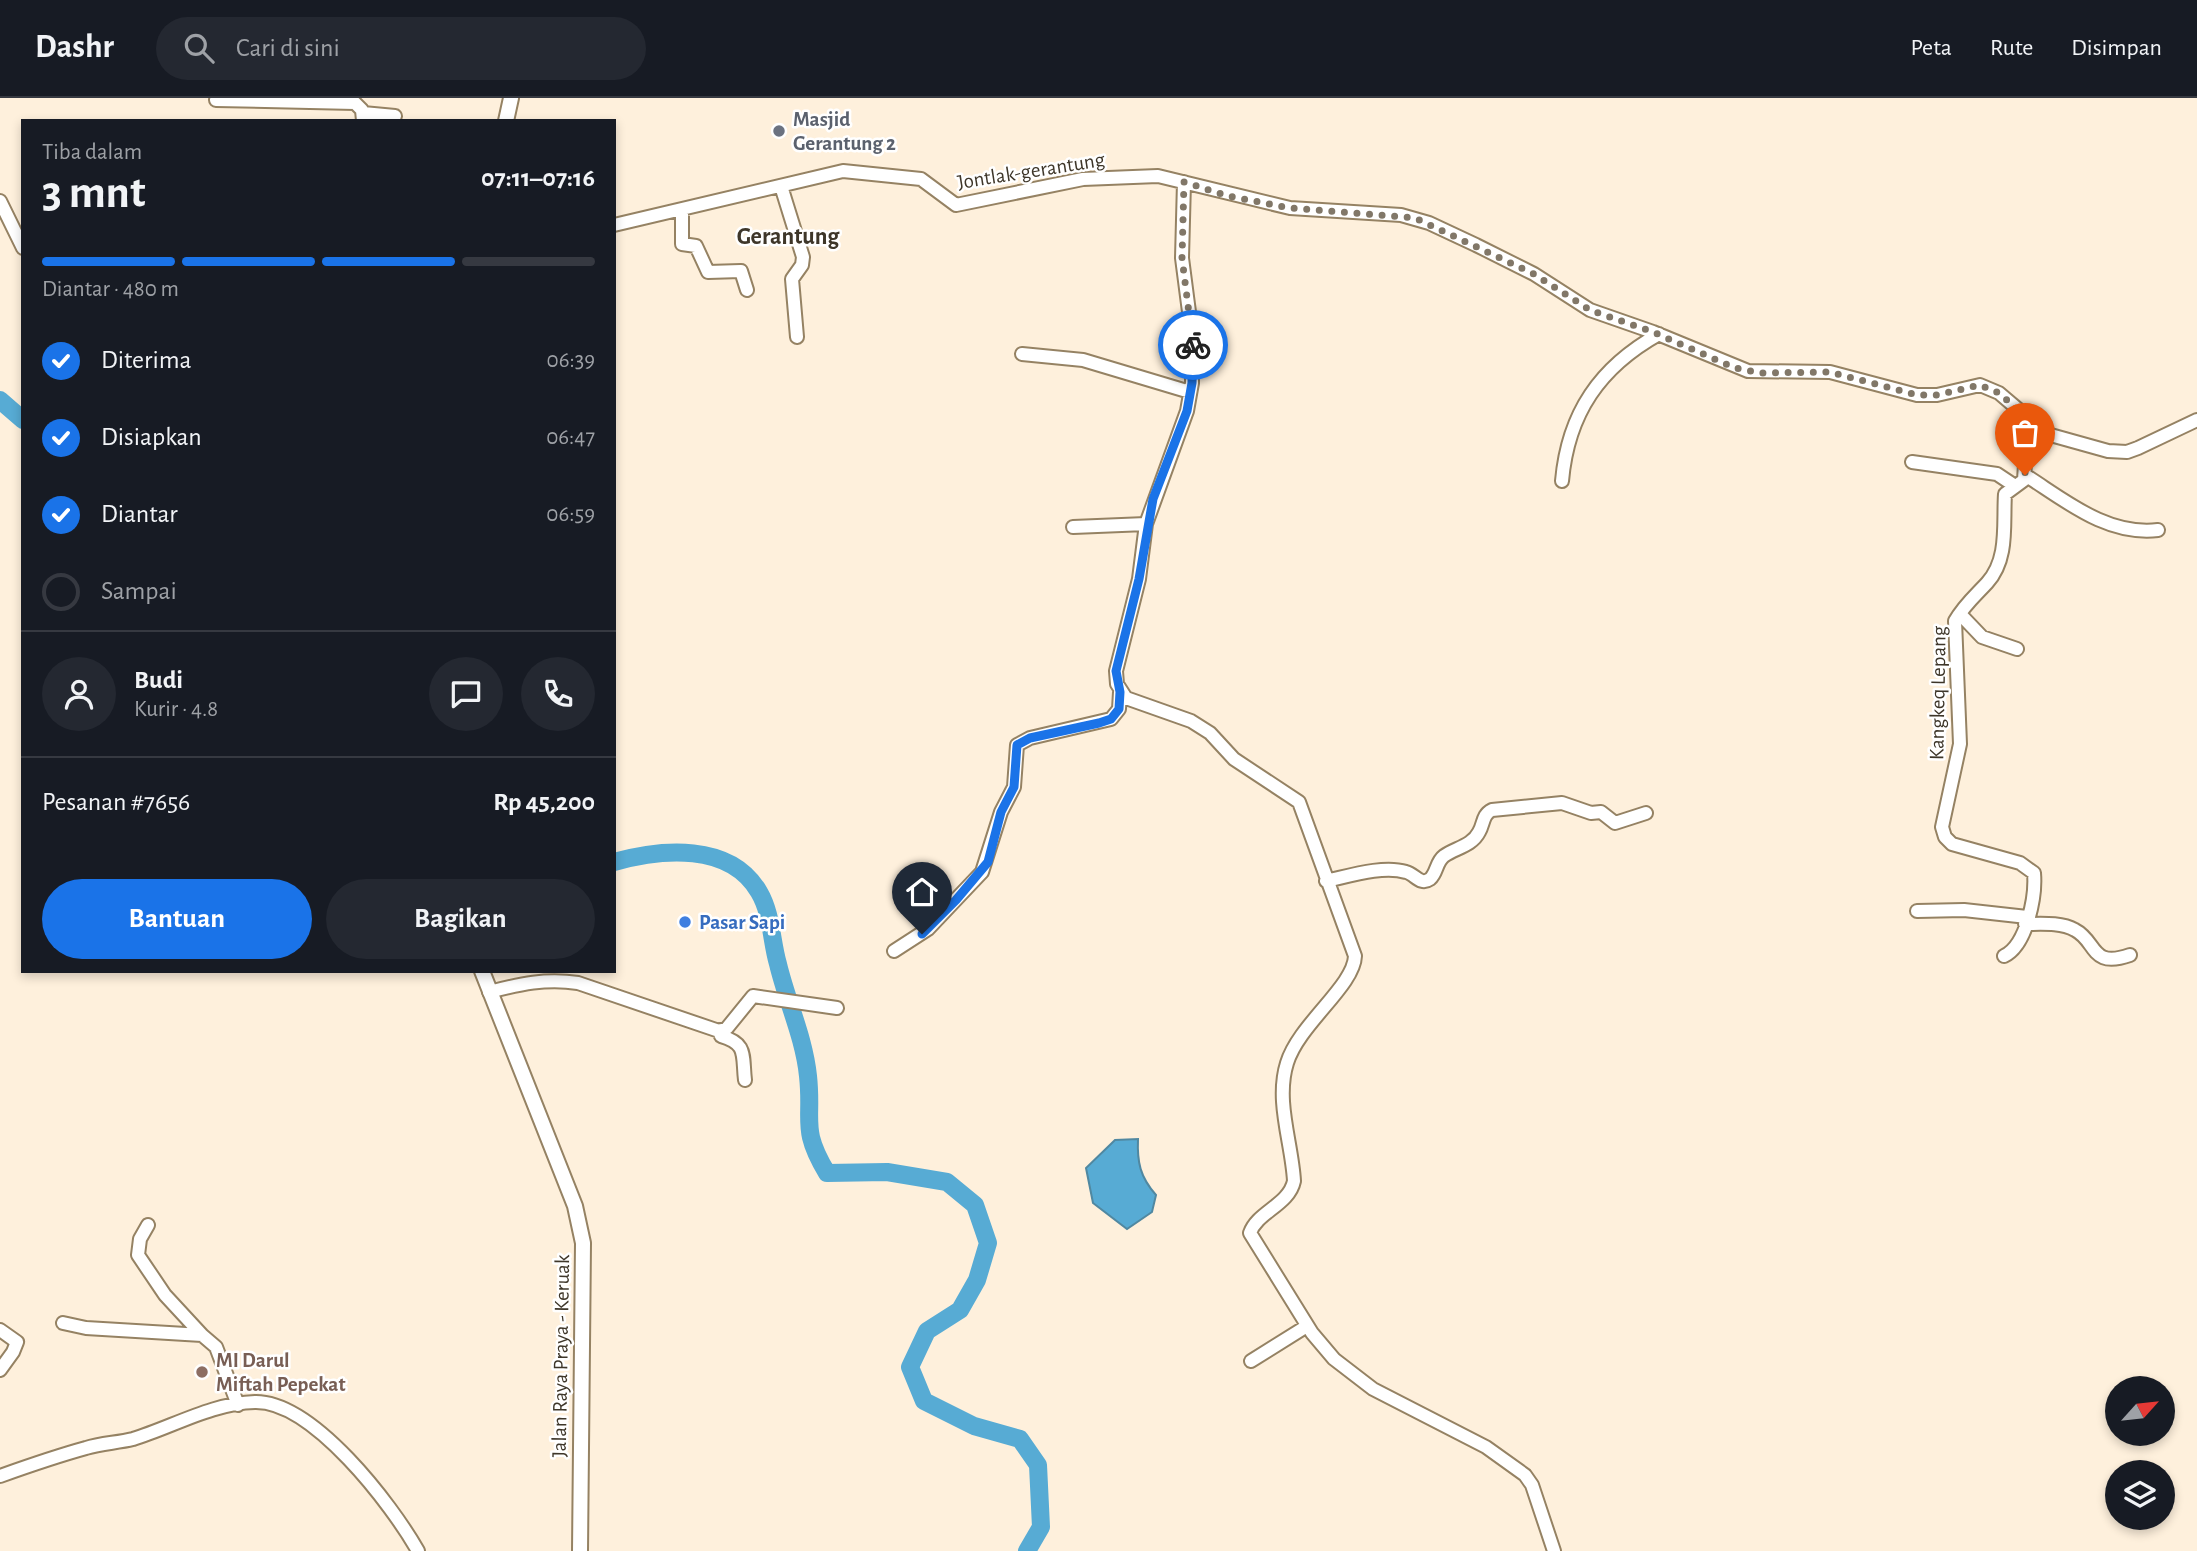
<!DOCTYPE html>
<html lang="id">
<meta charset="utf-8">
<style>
body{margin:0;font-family:"Alegreya Sans",sans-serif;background:#242831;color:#f1f3f6;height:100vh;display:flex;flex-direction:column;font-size:26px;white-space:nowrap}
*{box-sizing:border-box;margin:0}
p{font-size:23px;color:#9ea1a6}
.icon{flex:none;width:38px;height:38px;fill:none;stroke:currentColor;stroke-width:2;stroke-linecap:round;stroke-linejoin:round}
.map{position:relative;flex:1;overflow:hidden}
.details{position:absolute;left:21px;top:21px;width:595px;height:854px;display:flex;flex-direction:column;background:#171b24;border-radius:0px;box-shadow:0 4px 10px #0003}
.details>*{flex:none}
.needle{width:46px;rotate:63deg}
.tools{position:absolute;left:2105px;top:1278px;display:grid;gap:14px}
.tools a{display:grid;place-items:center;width:70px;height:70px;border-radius:50%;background:#171b24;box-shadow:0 4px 10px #0003;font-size:35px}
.pin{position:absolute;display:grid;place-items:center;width:60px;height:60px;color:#fff;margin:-72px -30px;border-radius:50% 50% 50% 0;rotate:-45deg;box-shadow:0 0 7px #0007}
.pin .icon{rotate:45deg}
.courier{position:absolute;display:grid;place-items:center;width:70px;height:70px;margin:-35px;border:5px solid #1a73e8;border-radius:50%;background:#fff;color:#222;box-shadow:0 2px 9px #0007}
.overview em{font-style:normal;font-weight:700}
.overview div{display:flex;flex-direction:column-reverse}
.overview{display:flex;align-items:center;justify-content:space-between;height:119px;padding:0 21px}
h1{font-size:46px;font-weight:700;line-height:52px}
.bar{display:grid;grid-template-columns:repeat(4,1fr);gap:10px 7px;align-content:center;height:84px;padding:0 21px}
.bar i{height:9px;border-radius:5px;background:#363941}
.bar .on{background:#1a73e8}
.bar p{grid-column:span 4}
.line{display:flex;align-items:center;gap:18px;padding:0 21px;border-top:2px solid #363941}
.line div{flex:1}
.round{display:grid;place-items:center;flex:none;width:74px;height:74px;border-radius:37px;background:#242831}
ol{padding:0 21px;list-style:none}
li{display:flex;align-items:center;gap:21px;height:77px}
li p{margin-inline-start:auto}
li .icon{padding:7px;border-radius:50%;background:#1a73e8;color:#fff;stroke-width:4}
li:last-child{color:#9ea1a6}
li i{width:38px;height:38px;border:4px solid #363941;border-radius:50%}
.button{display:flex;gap:14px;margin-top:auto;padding:14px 21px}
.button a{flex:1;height:80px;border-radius:42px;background:#1a73e8;color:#fff;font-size:28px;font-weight:700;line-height:80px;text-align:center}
.button a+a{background:#242831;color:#f1f3f6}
header{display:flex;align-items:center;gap:42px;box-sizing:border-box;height:98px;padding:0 35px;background:#171b24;border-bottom:2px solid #363941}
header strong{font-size:33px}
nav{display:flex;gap:38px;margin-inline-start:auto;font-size:24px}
.search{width:490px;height:63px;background:#242831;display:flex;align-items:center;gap:18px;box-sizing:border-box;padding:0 24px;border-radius:38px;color:#9ea1a6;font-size:26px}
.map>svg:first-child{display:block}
</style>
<header>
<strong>Dashr</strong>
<div class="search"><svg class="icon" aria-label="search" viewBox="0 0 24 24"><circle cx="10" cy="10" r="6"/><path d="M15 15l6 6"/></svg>Cari di sini</div>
<nav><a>Peta</a><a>Rute</a><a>Disimpan</a></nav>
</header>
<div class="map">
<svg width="2197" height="1453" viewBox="0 0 2197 1453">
<rect width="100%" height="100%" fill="#fef0dc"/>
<!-- water -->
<path fill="#57abd4" stroke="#5088a1" stroke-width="2" d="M 1138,1041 C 1137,1064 1140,1079 1156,1097 L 1152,1114 L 1127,1131 L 1093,1105 L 1086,1070 L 1115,1042 Z"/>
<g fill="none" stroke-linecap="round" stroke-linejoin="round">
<!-- river -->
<path stroke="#57abd4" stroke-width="18" d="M 0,302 L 23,322
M 614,764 C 661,751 730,744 759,794 C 772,816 771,842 778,866 C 787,904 804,939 808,978 C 813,1024 800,1030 827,1075 L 887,1074 L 947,1084 L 975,1107 L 988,1145 L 977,1182 L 960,1212 L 927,1233 L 910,1269 L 924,1303 L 974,1328 L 1020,1341 L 1038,1367 L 1041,1429 L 1027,1453"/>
<!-- minor casing -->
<g stroke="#958263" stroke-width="16">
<path id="minor" d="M 216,2 L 355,5 L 362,12 L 363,23
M 363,15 L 395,18
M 1184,84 L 1182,160 L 1192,237 L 1192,285 L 1187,313 L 1146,426 L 1139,481 L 1116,573 L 1117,586 L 1126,600 L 1191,623 L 1210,635 L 1234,661 L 1299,704 L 1355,858 C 1354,888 1299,926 1287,965 C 1275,1003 1292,1045 1294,1083 C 1289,1107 1257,1114 1250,1135 L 1312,1235 L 1334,1261 L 1373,1291 L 1486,1349 L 1525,1377 L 1532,1387 L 1554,1453
M 781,88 L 803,159 L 802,167 L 792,181 L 797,239
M 0,103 L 23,150
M 682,112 L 682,146 L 696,148 L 708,174 L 741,173 L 747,192
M 614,127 L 843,73 L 921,81 L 956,107 L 1083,81 L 1158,78 L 1290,110 L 1401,117 L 1429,125 L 1476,147 L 1534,176 L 1590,212 L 1653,234 L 1748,273 L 1830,274 L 1917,297 L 1937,297 L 1980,287 L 1999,295 L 2047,336 L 2108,353 L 2127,354 L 2138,350 L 2197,322
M 1022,256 L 1083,262 L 1190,294
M 1912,364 L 1997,376 L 2015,388
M 2025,377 C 2066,403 2107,438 2158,432
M 1562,383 C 1568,315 1600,269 1659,236
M 1073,429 L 1146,426
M 1960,516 L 1982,539 L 2017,551
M 1326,783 C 1349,778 1383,767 1406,774 C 1415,776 1420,788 1430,781 C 1437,775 1436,764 1444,758 C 1455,750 1472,748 1479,734 C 1484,726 1482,717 1492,712 L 1562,705 L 1591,715 L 1601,714 L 1615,725 L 1646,715
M 1917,813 L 1964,812 L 2027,819
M 2025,826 C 2040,826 2061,824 2075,832 C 2097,843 2090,871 2130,857
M 894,853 L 928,831 L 982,774 L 1001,714 L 1014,689 L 1017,647 L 1030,640 L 1111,621 L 1119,611 L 1120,594
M 2004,858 C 2027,847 2036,798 2034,775 L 2020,765 L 1952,746 L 1945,739 L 1942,729 L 1960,646 L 1955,523 C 1964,507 1975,498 1987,485 C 2009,461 2003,426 2005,396 L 2024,382 L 2026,350 L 2036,328
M 489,894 C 520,886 546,880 578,885 L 719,933 L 727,930 L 753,898 L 837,910
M 719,933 L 721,938 C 748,946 742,957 745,982
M 148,1127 L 140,1141 L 138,1157 L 165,1197 L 202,1237
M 63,1225 L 86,1230 L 202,1237 L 216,1249 L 238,1307
M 0,1232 L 17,1244 L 13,1254 L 0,1272
M 1251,1263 L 1307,1228
M 0,1378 C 28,1368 57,1358 86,1350 C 101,1345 117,1345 133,1341 C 172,1329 213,1305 255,1304 C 313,1303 392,1407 418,1453"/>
</g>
<!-- major casing -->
<g stroke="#958263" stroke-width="18">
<path id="major" d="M 506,23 L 511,0
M 482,873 L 575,1108 L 583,1145 L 580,1453"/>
</g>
<!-- minor -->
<use href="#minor" stroke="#fff" stroke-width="12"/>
<!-- major -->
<use href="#major" stroke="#fff" stroke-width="14"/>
</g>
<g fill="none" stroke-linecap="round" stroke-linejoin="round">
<!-- done -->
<path stroke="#817768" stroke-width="7" stroke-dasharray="0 12.6" d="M 1193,247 L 1182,160 L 1184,84 L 1228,98 L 1290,110 L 1415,120 L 1534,176 L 1590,212 L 1653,234 L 1735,270 L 1761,275 L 1830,274 L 1917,297 L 1937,297 L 1980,287 L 1999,295 L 2036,328 L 2026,350 L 2025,377"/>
<!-- route -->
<path stroke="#1a73e8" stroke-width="9" d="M 922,836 L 956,802 L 988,764 L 1001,714 L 1014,689 L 1017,647 L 1030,640 L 1099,625 L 1111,621 L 1119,611 L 1120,594 L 1116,573 L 1139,481 L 1153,401 L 1187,313 L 1192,285 L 1193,247"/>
</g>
<!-- markers -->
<circle fill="#6b7280" stroke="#fff" stroke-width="2.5" cx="779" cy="33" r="7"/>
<circle fill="#3f7fe0" stroke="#fff" stroke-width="2.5" cx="685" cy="824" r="7"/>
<circle fill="#8d6e63" stroke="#fff" stroke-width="2.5" cx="202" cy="1274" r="7"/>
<g text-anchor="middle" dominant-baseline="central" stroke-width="5" stroke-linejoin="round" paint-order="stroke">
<!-- worship labels -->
<g font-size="21" font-weight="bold" fill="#5b616d" stroke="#fff" text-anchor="start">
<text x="793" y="21">Masjid<tspan x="793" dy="24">Gerantung 2</tspan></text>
</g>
<!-- street labels -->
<g font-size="21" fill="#3e3629" stroke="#fff">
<text transform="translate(1031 73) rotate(-9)">Jontlak-gerantung</text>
<text transform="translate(1938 595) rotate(-89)">Kangkeq Lepang</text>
<text transform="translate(561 1258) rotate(-89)">Jalan Raya Praya - Keruak</text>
</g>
<!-- shop labels -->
<g font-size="21" font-weight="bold" fill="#366cbe" stroke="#fff" text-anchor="start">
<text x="699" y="824">Pasar Sapi</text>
</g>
<!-- education labels -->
<g font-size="21" font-weight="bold" fill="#785e54" stroke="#fff" text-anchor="start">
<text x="216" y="1262">MI Darul<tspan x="216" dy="24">Miftah Pepekat</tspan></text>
</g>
<!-- quarter labels -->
<g font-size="24" font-weight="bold" fill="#3e3629" stroke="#fff">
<text x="788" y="139">Gerantung</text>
</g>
</g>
</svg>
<div class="tools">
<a><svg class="needle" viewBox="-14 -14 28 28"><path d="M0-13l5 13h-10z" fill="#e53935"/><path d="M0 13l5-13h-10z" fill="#9ea1a6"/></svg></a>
<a><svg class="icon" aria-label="layers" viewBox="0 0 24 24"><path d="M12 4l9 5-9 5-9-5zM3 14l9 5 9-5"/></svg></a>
</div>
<div class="pin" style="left:2025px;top:377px;background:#ea580c"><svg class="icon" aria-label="bag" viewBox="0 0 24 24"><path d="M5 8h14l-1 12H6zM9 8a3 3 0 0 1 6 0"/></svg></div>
<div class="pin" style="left:922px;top:836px;background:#1f2937"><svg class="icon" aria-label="home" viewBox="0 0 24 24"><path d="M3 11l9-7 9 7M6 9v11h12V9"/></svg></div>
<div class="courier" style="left:1193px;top:247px"><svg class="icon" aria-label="bike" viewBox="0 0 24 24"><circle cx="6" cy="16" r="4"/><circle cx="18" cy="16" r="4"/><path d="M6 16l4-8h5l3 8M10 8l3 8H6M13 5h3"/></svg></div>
<section class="details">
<div class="overview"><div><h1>3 mnt</h1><p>Tiba dalam</p></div><em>07:11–07:16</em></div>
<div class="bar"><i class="on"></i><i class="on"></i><i class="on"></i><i></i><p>Diantar · 480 m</p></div>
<ol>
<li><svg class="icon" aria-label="check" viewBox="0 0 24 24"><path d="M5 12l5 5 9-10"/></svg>Diterima<p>06:39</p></li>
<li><svg class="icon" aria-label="check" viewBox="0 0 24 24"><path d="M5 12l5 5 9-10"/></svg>Disiapkan<p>06:47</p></li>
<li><svg class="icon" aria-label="check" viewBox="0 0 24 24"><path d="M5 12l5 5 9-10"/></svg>Diantar<p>06:59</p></li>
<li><i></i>Sampai</li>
</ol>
<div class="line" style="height:126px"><a class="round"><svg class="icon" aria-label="person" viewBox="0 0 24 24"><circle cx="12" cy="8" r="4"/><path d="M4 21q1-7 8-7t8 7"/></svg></a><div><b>Budi</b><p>Kurir · 4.8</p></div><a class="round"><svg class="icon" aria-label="chat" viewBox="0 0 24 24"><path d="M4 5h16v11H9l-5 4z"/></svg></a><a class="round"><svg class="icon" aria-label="phone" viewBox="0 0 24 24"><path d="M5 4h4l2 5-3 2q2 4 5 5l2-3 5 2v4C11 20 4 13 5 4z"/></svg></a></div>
<div class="line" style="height:91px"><div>Pesanan #7656</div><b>Rp 45,200</b></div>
<div class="button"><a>Bantuan</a><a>Bagikan</a></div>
</section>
</div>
